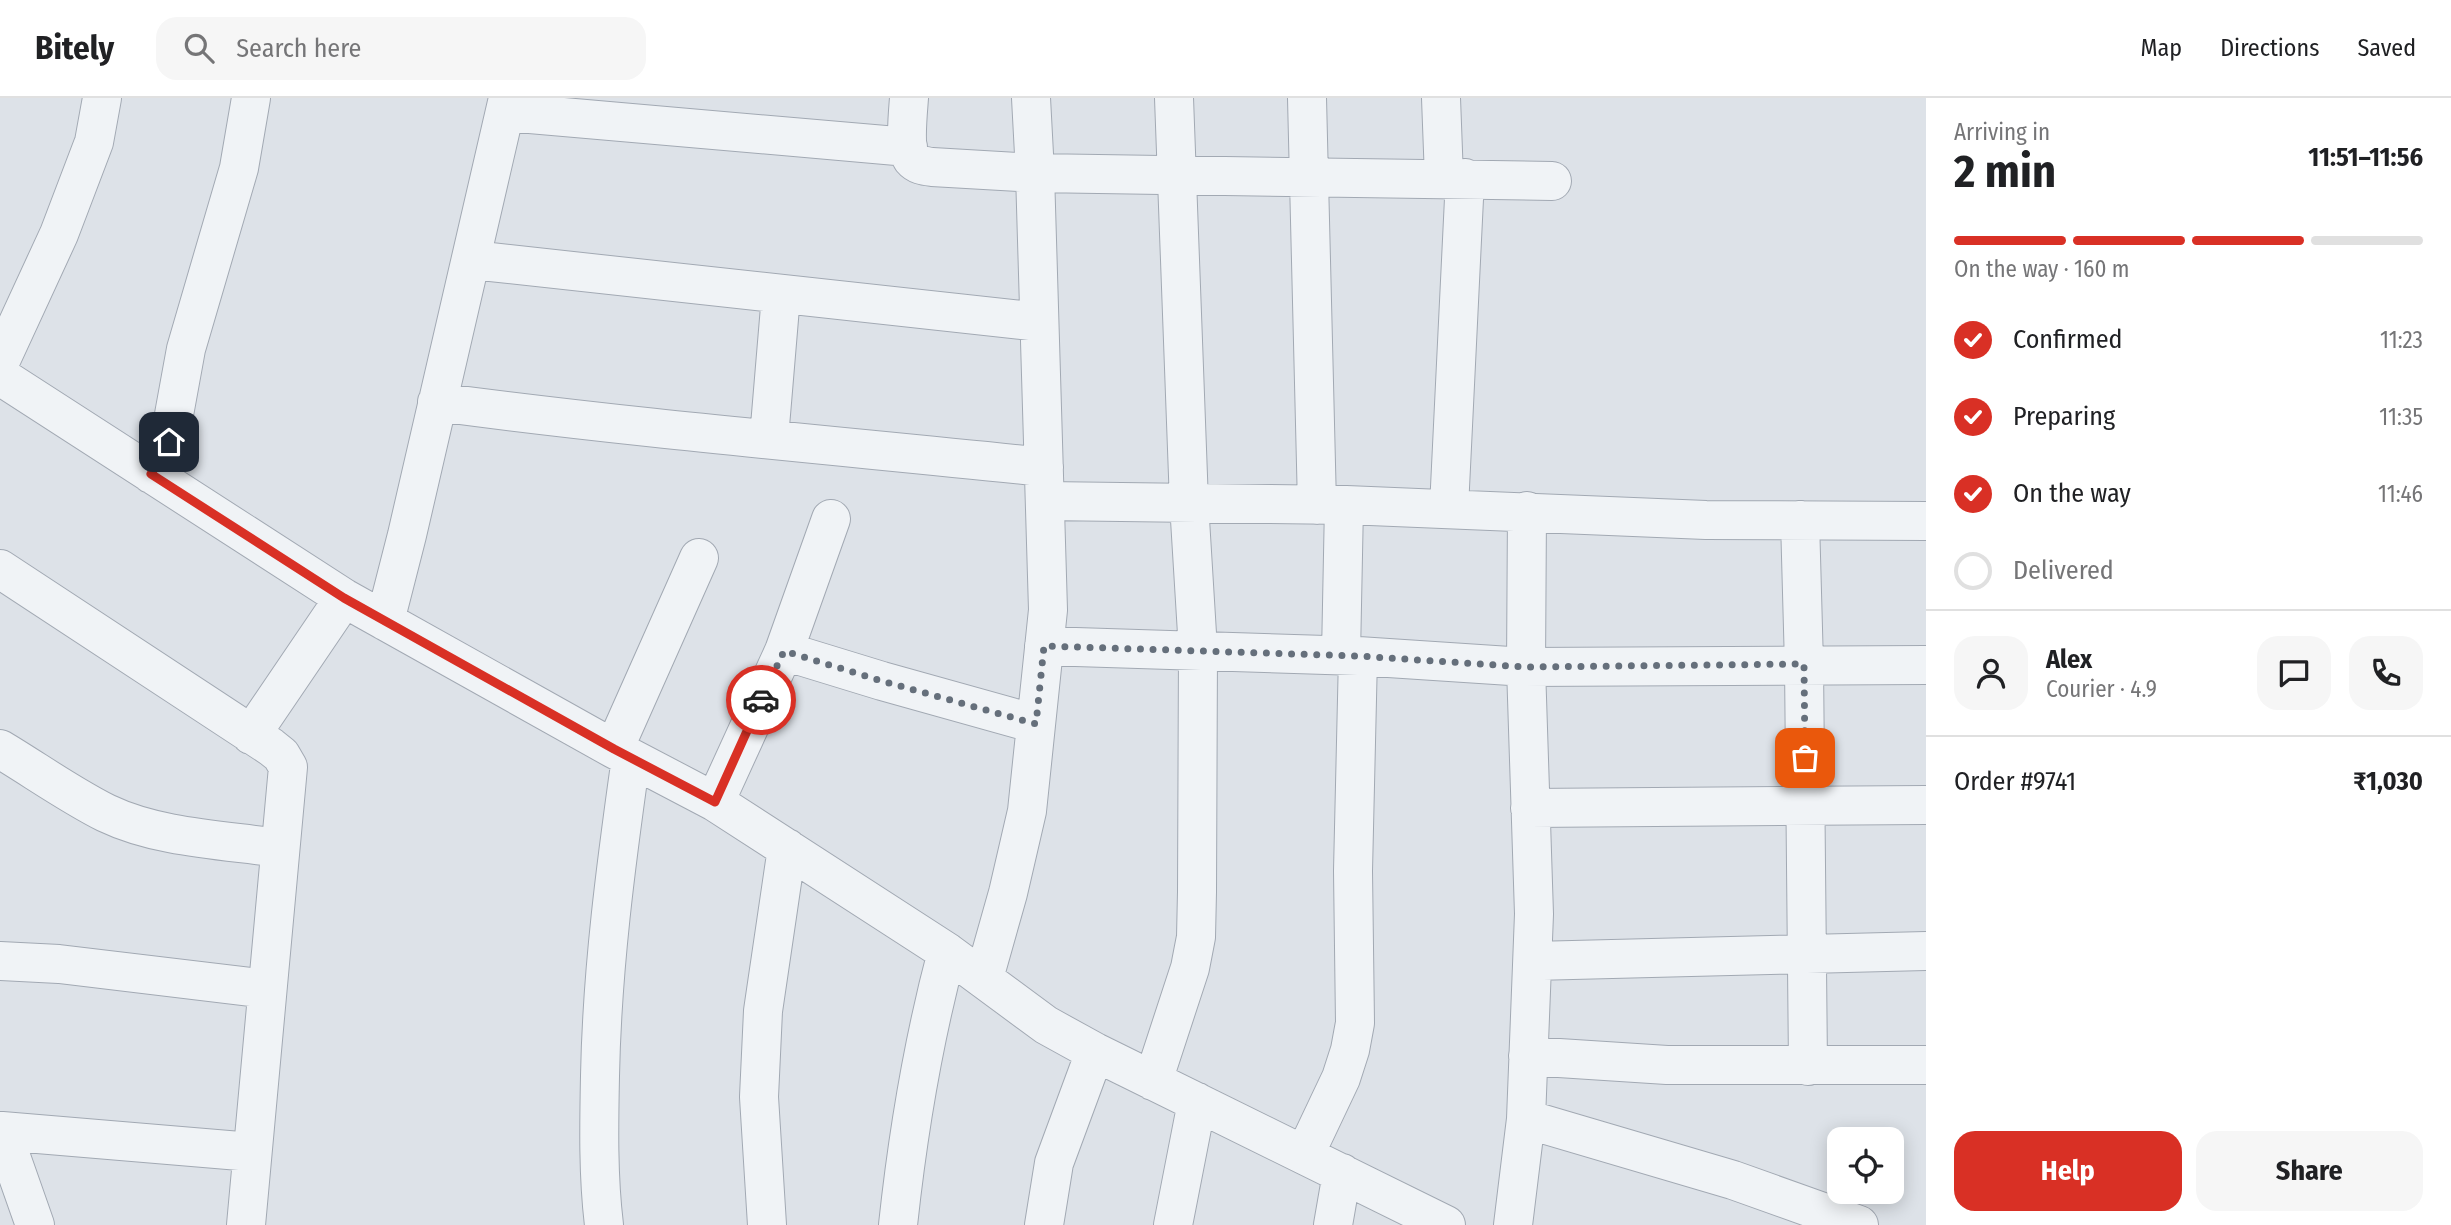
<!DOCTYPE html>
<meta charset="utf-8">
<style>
body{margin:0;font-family:"Fira Sans Condensed",sans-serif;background:#f6f6f6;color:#202124;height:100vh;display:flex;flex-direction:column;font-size:26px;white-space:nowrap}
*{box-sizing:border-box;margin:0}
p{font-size:23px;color:#757577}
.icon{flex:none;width:38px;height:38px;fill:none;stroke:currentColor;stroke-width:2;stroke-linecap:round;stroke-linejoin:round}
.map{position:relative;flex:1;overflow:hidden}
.details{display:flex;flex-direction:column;background:#fff;width:525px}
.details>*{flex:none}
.controls{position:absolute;left:1827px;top:1029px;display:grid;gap:14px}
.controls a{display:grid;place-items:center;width:77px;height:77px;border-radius:14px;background:#fff;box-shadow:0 4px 18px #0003;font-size:35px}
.pin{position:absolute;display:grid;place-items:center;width:60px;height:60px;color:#fff;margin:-30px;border-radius:14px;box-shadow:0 4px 10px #0006}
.courier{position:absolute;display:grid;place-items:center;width:70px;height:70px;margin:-35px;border:5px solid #d93025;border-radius:50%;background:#fff;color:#222;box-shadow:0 2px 9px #0007}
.headline em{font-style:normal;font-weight:700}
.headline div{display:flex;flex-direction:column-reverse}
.headline{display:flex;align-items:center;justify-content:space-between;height:119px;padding:0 28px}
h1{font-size:46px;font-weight:700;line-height:52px}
.bar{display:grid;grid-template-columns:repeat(4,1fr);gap:10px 7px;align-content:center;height:84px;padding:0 28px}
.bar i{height:9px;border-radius:5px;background:#e0e0e0}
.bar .on{background:#d93025}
.bar p{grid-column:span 4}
.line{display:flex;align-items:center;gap:18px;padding:0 28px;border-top:2px solid #e0e0e0}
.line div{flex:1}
.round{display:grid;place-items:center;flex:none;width:74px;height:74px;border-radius:21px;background:#f6f6f6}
ol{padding:0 28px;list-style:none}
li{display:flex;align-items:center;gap:21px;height:77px}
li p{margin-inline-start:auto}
li .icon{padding:7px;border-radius:50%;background:#d93025;color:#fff;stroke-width:4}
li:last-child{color:#757577}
li i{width:38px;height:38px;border:4px solid #e0e0e0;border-radius:50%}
.primary-button{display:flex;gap:14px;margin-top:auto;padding:14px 28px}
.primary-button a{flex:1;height:80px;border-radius:21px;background:#d93025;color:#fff;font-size:28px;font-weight:700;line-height:80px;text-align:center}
.primary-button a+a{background:#f6f6f6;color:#202124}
header{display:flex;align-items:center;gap:42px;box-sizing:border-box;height:98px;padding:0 35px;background:#fff;border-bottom:2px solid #e0e0e0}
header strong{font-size:33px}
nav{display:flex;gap:38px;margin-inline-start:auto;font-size:24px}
.search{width:490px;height:63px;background:#f6f6f6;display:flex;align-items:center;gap:18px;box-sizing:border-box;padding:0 24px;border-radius:21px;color:#757577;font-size:26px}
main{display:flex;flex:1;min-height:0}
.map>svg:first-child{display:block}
</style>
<header>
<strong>Bitely</strong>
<div class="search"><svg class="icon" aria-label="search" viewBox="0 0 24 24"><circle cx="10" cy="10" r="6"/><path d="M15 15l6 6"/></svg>Search here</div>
<nav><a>Map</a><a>Directions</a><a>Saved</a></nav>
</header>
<main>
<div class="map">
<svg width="1926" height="1127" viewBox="0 0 1926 1127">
<rect width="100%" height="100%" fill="#dde2e8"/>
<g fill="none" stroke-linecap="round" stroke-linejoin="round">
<!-- minor casing -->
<g stroke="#a2a9b3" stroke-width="40">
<path id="minor" d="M 909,0 C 908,14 904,50 912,61 C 917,67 924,68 932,69 L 1035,75 L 1552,83
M 1307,0 L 1317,407
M 1441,0 L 1444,80
M 506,14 L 908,49
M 472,162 L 1039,224
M 0,264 L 59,136 L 94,44 L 102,0
M 0,278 L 344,500 L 614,651 L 715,704 L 947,854 L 1046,927 L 1095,954 L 1446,1127
M 437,304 C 639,331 842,348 1044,369
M 769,340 L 781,197
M 151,376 L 169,344 L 186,251 L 239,70 L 251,0
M 1046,403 L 1346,407 L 1706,422 L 1926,423
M 1449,410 L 1465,80
M 1800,422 L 1804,567 L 1808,968
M 0,471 L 271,649 L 281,657 L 288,669 L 246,1127
M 385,523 L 407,437 L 508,0
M 1044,548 L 1358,558 L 1526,569 L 1926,567
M 784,553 L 882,583 L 1036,626
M 1341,557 L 1344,407
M 251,637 L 344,500
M 0,651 C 35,672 70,697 106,715 C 158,740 223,742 279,750
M 614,651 L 699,460
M 715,704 L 784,553 L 831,421
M 1530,710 L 1926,707
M 0,863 L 59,866 L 267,891
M 1533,863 L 1926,853
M 984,880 L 1008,795 L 1027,713 L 1048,512 L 1035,75 L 1031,0
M 1528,958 L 1667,967 L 1926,967
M 1153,983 L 1190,870 L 1196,839 L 1197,794 L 1198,552 L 1189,405 L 1174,0
M 1526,1021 L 1733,1082 L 1859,1127
M 1305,1056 L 1341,980 L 1350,952 L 1355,925 L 1353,773 L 1358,558
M 35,1127 L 2,1033 L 252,1054
M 604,1127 C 598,1078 599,1027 600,978 C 602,871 616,766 631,660
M 767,1127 L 759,999 L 763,913 L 787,750
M 898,1127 C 908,1034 923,944 947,854
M 1044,1127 L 1054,1065 L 1095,954
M 1173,1127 L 1197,1004
M 1333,1127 L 1342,1075
M 1513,1127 L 1526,1021 L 1534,816 L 1526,569 L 1527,413"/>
</g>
<!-- minor -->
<use href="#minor" stroke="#f0f3f6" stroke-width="38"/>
</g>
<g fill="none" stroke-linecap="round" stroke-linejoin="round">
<!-- done -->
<path stroke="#656f7b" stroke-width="7" stroke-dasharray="0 12.6" d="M 761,602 L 784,553 L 882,583 L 1036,626 L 1044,548 L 1358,558 L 1526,569 L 1804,566 L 1805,660"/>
<!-- route -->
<path stroke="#d93025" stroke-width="9" d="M 169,344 L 151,376 L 344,500 L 614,651 L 715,704 L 761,602"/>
</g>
</svg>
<div class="controls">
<a><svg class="icon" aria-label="locate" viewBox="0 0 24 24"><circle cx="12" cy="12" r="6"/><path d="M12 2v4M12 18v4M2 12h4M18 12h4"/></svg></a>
</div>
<div class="pin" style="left:1805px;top:660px;background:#ea580c"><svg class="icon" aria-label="bag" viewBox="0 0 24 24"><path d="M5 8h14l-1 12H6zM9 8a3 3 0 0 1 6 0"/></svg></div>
<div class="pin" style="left:169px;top:344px;background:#1f2937"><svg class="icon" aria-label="home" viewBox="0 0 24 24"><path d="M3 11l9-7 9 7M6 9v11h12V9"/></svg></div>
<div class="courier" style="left:761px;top:602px"><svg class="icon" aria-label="car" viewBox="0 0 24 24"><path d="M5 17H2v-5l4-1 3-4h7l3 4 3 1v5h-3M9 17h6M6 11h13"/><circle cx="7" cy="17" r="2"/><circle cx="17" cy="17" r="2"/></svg></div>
</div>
<section class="details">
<div class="headline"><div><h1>2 min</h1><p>Arriving in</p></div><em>11:51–11:56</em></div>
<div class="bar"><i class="on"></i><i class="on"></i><i class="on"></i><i></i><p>On the way · 160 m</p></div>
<ol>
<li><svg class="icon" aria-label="check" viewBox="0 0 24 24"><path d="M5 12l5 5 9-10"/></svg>Confirmed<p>11:23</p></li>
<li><svg class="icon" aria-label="check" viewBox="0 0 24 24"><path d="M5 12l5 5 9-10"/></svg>Preparing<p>11:35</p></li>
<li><svg class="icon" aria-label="check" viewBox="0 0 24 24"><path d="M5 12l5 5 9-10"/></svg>On the way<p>11:46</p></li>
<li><i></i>Delivered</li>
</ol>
<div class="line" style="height:126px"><a class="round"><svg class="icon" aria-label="person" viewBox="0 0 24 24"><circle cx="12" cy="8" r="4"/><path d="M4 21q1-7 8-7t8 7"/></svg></a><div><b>Alex</b><p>Courier · 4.9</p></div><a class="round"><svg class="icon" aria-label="chat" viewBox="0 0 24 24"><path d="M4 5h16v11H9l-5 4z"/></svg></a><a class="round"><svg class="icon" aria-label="phone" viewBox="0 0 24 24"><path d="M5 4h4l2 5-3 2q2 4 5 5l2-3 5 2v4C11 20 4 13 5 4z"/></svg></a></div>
<div class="line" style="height:91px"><div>Order #9741</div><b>₹1,030</b></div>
<div class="primary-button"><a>Help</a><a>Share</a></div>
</section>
</main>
